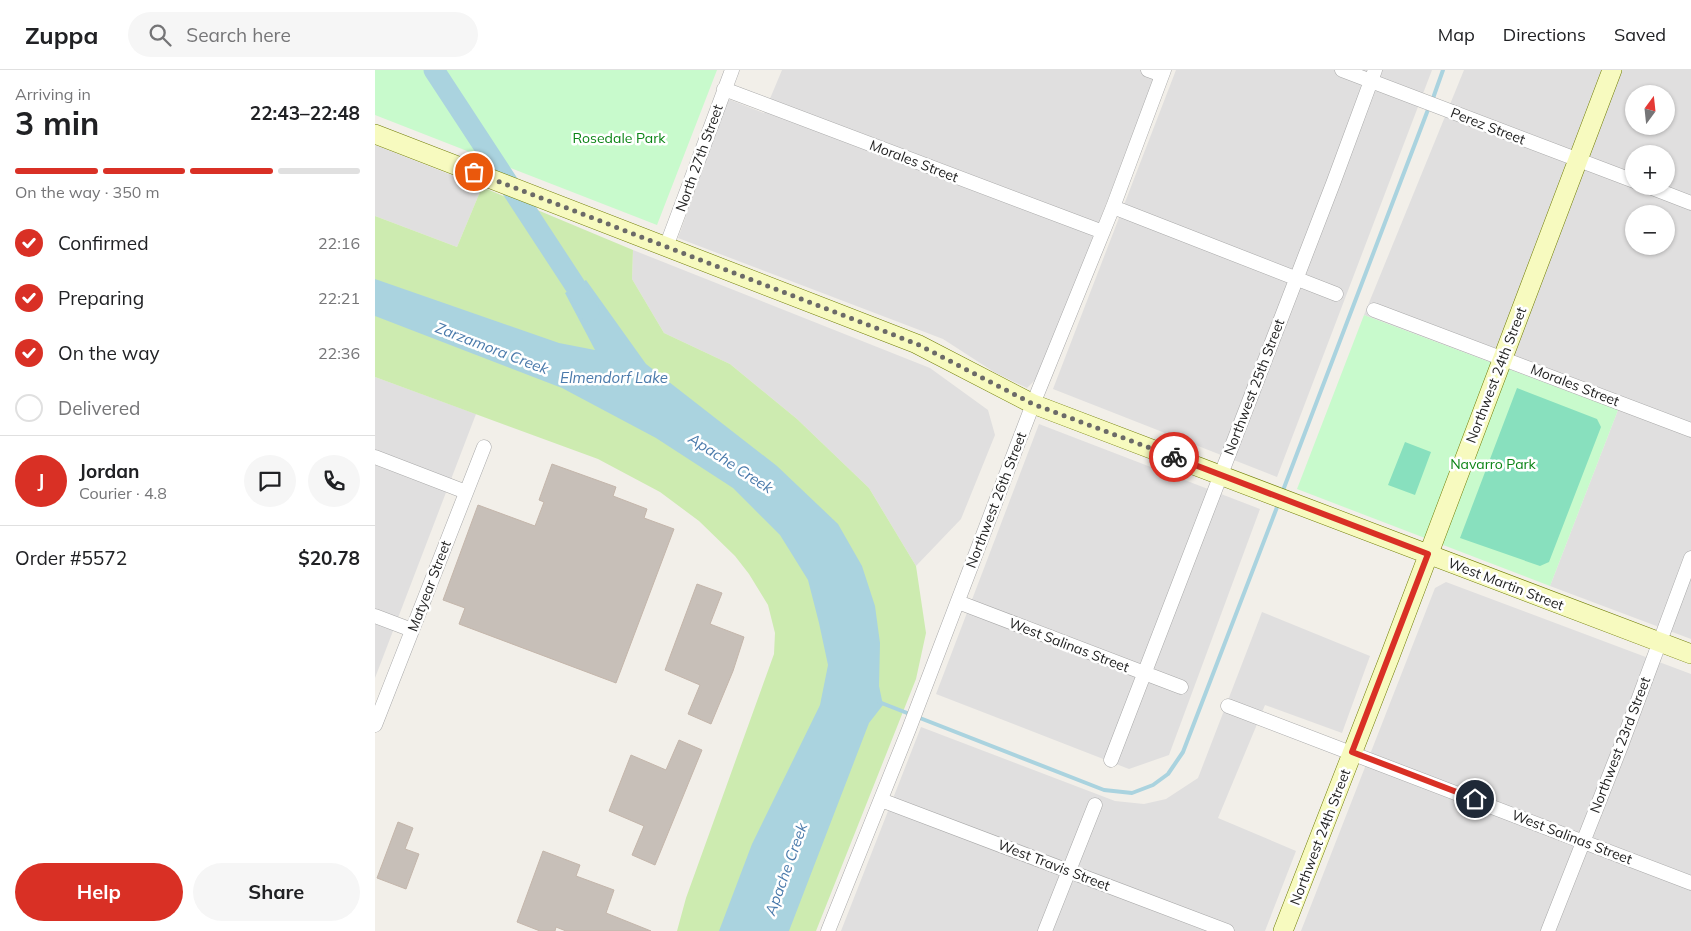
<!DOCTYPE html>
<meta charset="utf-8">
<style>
body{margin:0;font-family:Mulish,sans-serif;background:#f6f6f6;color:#202124;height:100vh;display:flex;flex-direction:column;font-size:19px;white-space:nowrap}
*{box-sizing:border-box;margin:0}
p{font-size:16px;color:#757577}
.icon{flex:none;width:28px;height:28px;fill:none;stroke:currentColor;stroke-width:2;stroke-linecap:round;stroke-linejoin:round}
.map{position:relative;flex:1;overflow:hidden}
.details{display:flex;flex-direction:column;background:#fff;width:375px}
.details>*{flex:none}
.needle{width:32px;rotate:15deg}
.buttons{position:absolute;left:1250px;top:15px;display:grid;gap:10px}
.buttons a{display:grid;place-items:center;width:50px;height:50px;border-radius:50%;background:#fff;box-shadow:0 1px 4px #0004;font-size:25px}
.pin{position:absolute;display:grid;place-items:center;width:42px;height:42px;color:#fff;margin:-21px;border:2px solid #fff;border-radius:50%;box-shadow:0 1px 5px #0007}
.courier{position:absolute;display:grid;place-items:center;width:50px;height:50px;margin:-25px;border:4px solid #d93025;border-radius:50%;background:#fff;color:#222;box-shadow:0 1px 6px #0007}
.head em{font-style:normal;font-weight:700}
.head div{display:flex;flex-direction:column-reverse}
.head{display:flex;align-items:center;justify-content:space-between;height:85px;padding:0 15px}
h1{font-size:32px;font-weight:700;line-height:38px}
.bar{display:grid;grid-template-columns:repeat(4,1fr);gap:8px 5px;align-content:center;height:60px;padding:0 15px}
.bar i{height:6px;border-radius:4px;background:#e0e0e0}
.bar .on{background:#d93025}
.bar p{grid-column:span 4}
.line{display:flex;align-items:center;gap:12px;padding:0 15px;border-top:1px solid #e0e0e0}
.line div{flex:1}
.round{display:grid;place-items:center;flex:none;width:52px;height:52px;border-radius:26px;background:#f6f6f6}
ol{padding:0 15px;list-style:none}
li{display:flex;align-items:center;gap:15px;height:55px}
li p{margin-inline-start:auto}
li .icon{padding:5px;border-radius:50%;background:#d93025;color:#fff;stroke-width:4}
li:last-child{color:#757577}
li i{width:28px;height:28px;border:2px solid #e0e0e0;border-radius:50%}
.action{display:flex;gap:10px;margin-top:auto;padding:10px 15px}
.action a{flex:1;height:58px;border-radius:30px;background:#d93025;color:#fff;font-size:20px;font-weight:700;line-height:58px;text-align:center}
.action a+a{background:#f6f6f6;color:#202124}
header{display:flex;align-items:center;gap:30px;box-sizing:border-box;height:70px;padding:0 25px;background:#fff;border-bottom:1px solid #e0e0e0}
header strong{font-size:24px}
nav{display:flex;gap:28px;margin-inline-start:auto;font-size:18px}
.search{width:350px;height:45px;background:#f6f6f6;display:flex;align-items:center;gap:12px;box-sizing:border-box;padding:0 18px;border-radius:28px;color:#757577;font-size:19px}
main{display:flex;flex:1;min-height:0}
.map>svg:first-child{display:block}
</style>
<header>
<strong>Zuppa</strong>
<div class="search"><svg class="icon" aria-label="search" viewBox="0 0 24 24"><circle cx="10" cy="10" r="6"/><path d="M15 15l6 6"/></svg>Search here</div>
<nav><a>Map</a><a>Directions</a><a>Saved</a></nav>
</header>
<main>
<section class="details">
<div class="head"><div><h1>3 min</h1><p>Arriving in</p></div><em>22:43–22:48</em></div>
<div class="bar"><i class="on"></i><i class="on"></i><i class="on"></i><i></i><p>On the way · 350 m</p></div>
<ol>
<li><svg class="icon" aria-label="check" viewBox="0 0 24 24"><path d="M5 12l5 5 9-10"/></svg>Confirmed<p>22:16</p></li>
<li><svg class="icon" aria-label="check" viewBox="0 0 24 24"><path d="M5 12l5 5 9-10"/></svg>Preparing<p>22:21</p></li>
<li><svg class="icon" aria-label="check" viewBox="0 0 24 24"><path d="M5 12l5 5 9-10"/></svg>On the way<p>22:36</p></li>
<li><i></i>Delivered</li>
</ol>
<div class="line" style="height:90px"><b class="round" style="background:#d93025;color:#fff">J</b><div><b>Jordan</b><p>Courier · 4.8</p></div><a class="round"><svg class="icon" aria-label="chat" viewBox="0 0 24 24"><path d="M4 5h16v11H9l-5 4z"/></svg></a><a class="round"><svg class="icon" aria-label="phone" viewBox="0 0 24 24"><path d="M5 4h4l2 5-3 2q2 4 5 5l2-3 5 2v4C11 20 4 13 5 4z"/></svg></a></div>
<div class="line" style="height:65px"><div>Order #5572</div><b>$20.78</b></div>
<div class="action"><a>Help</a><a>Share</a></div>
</section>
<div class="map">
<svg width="1316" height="861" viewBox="0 0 1316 861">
<rect width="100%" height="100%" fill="#f2efe9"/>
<!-- residential -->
<path fill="#e0dfdf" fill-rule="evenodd" d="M 407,0 L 782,0 L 667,303 L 652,318 L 619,302 L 568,269 L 303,168 L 353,29 L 389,43 Z
M 801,0 L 1057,0 L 902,407 L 678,319 Z
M 1089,0 L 1316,0 L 1316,569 L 1175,516 L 1243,340 L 989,245 ZM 1259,24 L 1291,24 L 1291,56 L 1259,56 ZM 1259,84 L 1291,84 L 1291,116 L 1259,116 ZM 1259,144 L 1291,144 L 1291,176 L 1259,176 Z
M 0,75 L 107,117 L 82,177 L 0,146 Z
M 258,180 L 555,298 L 613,340 L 620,365 L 586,449 L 541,496 L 494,418 L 422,349 L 355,294 L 289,263 L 257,209 Z
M 0,307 L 101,344 L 0,608 Z
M 664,354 L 885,439 L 794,685 L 754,699 L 561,624 Z
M 1071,512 L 1316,604 L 1316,861 L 926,861 L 1060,518 Z
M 887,542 L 995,586 L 967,663 L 890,635 L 843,748 L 921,781 L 890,861 L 466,861 L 546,657 L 740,731 L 769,734 L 791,729 L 823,708 Z"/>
<!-- grass -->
<path fill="#cdebb0" d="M 107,117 L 258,180 L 257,209 L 289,263 L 355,294 L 422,349 L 494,418 L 541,496 L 551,563 L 541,609 L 441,861 L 302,861 L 311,828 L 399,584 L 400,563 L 393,535 L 374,504 L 360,486 L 324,451 L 285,422 L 223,389 L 0,307 L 0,146 L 82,177 Z"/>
<!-- park -->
<path fill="#c8facc" d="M 0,0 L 342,0 L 282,155 L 0,45 Z
M 989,245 L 1243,340 L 1175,516 L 922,419 Z"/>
<!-- pitch -->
<path fill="#88e0be" d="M 1142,318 L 1222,349 L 1226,357 L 1174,492 L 1165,496 L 1085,468 Z
M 1030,372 L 1056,382 L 1040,425 L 1013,415 Z"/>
<!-- water -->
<path fill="#aad3df" d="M 0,209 L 184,273 L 220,280 L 190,223 L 211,210 L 271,294 L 402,396 L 463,454 L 487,496 L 500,536 L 505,573 L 504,616 L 508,635 L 494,653 L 414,861 L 344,861 L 377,774 L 445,635 L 453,595 L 444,553 L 433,510 L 405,465 L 358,418 L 281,368 L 187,318 L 0,246 Z"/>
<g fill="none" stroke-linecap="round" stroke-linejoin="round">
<!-- stream -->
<path stroke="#aad3df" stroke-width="4" d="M 1057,31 L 1068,0
M 907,423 L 1054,37
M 504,632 L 729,720 L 757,723 L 778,715 L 793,704 L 808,682 L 904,432"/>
<!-- river -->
<path stroke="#aad3df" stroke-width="21" d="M 59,0 L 201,217 L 214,241"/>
</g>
<!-- building -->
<path fill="#c7bfb8" stroke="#c4b6ab" d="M 177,394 L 241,417 L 238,426 L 272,439 L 269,448 L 299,459 L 241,613 L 84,554 L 90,538 L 68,530 L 103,435 L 160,456 L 169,432 L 164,430 Z
M 322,514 L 347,523 L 335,554 L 369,567 L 358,601 L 336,654 L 313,644 L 325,615 L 290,600 Z
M 304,670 L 327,680 L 280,795 L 257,785 L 269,756 L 234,741 L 256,685 L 291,700 Z
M 23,752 L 38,758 L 30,779 L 44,784 L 31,819 L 2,808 Z
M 168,781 L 205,795 L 201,806 L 239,820 L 231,843 L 276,861 L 191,861 L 181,857 L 180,861 L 165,861 L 142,852 Z"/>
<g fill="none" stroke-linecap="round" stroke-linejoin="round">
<!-- street casing -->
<g stroke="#a9a9a9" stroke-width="15">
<path id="street" d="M 773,0 L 787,5
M 967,0 L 1259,111
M 349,19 L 728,162
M 1272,116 L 1316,133
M 738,137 L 961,224
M 291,177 L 357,0
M 999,240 L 1316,360
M 0,387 L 91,422
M 583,532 L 806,617
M 0,546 L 37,560
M 853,636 L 1316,813
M 0,655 L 109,377
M 736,690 L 959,111 L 1000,0
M 506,730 L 852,861
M 453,861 L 534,659 L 658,334 L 738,137 L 789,0
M 670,861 L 720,735
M 1173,861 L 1246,676 L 1316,488"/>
</g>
<!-- secondary casing -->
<g stroke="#707d05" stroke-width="20">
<path id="secondary" d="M 0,64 L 542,274 L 658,334 L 1316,584
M 908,861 L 1015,586 L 1237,0"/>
</g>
<!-- street -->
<use href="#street" stroke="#fff" stroke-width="14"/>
<!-- secondary -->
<use href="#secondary" stroke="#f7fabf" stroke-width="19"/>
</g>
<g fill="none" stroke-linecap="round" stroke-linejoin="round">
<!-- done -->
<path stroke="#6b6a68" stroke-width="5" stroke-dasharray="0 9" d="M 99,102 L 542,274 L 658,334 L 799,387"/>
<!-- route -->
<path stroke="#d93025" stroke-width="6" d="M 799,387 L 1053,484 L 977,682 L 1100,729"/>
</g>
<g text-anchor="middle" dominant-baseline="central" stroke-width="5" stroke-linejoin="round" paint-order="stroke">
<!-- street labels -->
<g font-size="14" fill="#222" stroke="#fff">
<text transform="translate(1113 56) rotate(21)">Perez Street</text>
<text transform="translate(324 88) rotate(-70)">North 27th Street</text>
<text transform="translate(539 91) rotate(21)">Morales Street</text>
<text transform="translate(1121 305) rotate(-69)">Northwest 24th Street</text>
<text transform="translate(1200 315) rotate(21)">Morales Street</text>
<text transform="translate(879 317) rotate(-69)">Northwest 25th Street</text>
<text transform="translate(621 430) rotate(-69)">Northwest 26th Street</text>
<text transform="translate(1131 514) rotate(21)">West Martin Street</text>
<text transform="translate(54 516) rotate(-69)">Matyear Street</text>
<text transform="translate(694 575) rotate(21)">West Salinas Street</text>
<text transform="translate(1245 675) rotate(-69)">Northwest 23rd Street</text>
<text transform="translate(945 767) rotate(-69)">Northwest 24th Street</text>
<text transform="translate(1197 767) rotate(21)">West Salinas Street</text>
<text transform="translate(679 795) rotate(21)">West Travis Street</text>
</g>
<!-- park labels -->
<g font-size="14" fill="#0c8416" stroke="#fff">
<text x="244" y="68">Rosedale Park</text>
<text x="1118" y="394">Navarro Park</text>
</g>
<!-- water labels -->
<g font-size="15" font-style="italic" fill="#4a7aab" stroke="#fff">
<text transform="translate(117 278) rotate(21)">Zarzamora Creek</text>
<text x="239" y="307">Elmendorf Lake</text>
<text transform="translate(356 393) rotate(33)">Apache Creek</text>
<text transform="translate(411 799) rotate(-70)">Apache Creek</text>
</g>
</g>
</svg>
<div class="buttons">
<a><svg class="needle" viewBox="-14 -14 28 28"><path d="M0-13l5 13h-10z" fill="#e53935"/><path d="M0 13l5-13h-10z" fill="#757577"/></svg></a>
<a>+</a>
<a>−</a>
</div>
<div class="pin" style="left:99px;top:102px;background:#ea580c"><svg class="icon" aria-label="bag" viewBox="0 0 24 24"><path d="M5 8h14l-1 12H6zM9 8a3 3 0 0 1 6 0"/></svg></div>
<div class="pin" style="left:1100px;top:729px;background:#1f2937"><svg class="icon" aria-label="home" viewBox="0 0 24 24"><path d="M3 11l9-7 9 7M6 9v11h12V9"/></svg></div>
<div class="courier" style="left:799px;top:387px"><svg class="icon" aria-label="bike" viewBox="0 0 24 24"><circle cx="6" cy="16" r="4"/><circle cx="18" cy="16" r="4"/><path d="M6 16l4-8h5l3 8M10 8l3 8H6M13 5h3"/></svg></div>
</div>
</main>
